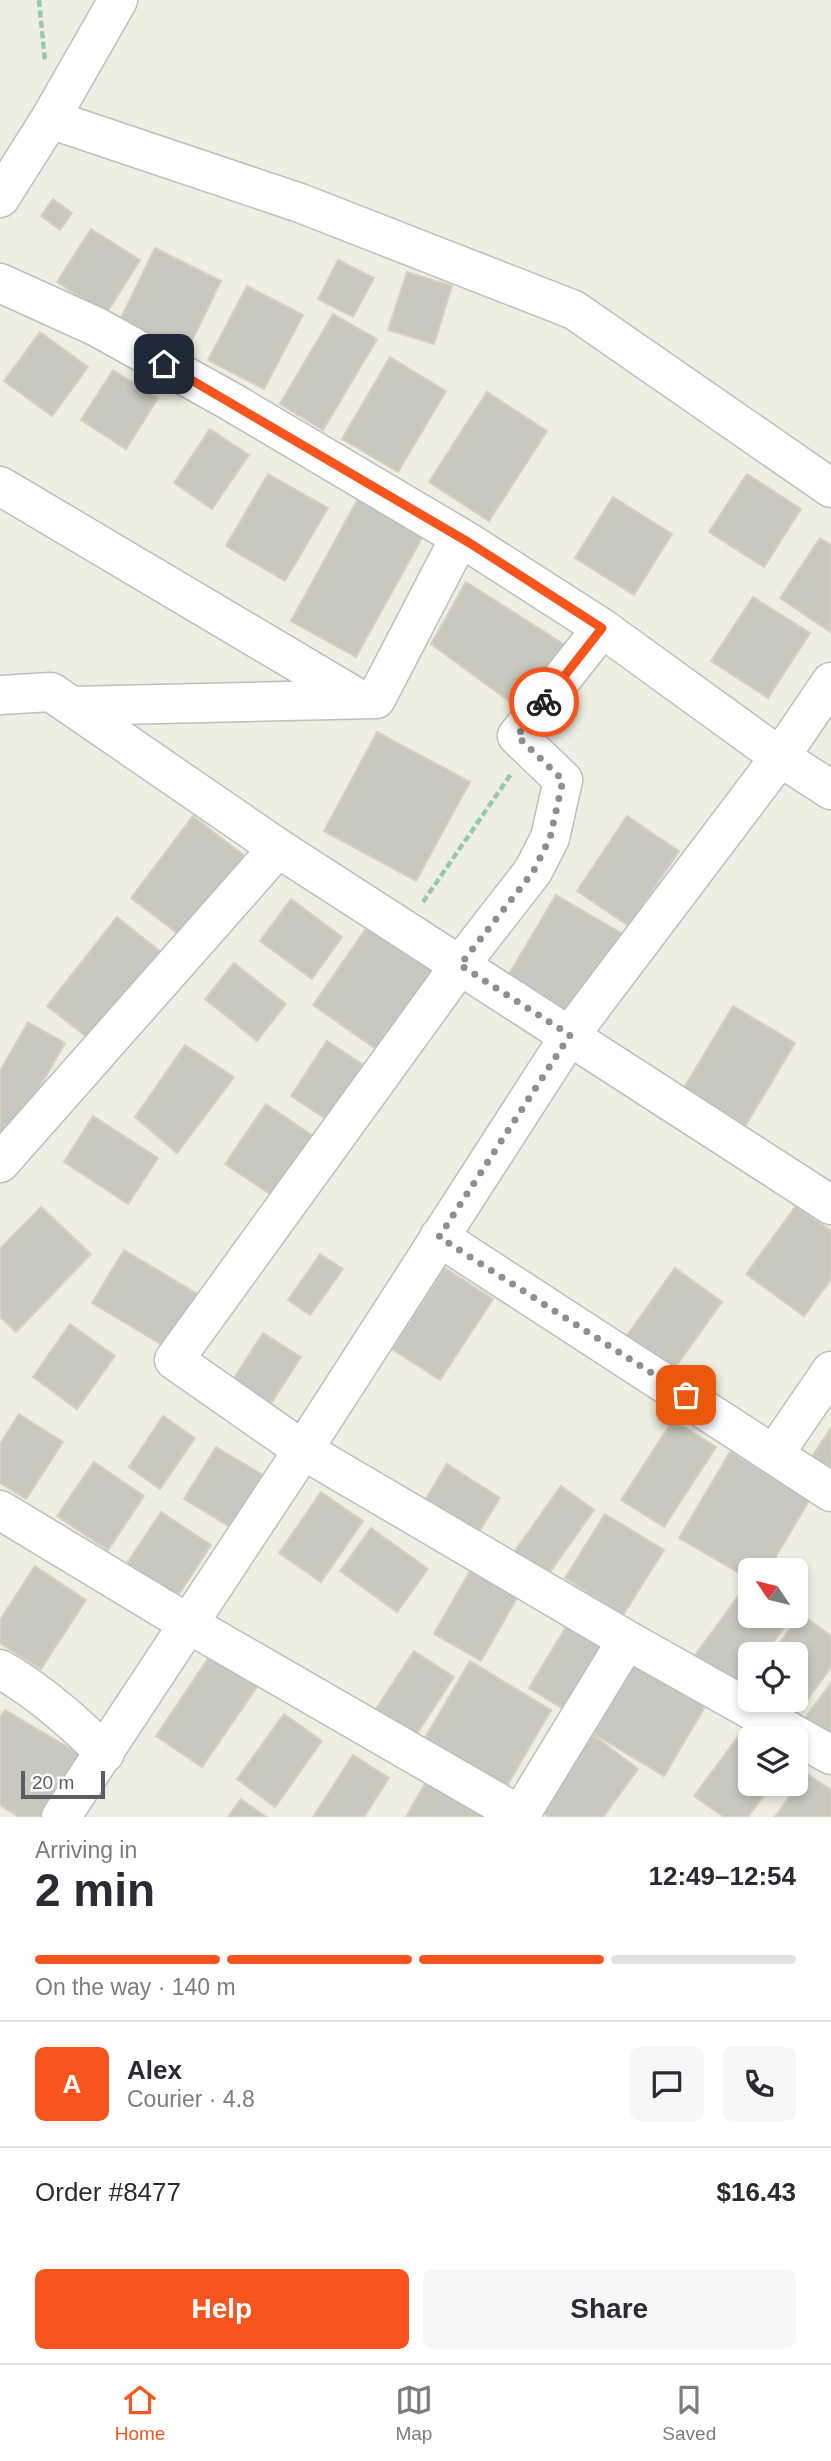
<!DOCTYPE html>
<meta charset="utf-8">
<style>
body{margin:0;font-family:Helvetica,sans-serif;background:#f7f7f7;color:#2b2b33;height:100vh;display:flex;flex-direction:column;font-size:26px;white-space:nowrap}
*{box-sizing:border-box;margin:0}
p{font-size:23px;color:#7c7c81}
.icon{flex:none;width:38px;height:38px;fill:none;stroke:currentColor;stroke-width:2;stroke-linecap:round;stroke-linejoin:round}
.map{position:relative;height:1817px;overflow:hidden}
.side{display:flex;flex-direction:column;background:#fff;flex:1}
.side>*{flex:none}
.needle{width:46px;rotate:305deg}
.buttons{position:absolute;left:738px;top:1558px;display:grid;gap:14px}
.buttons a{display:grid;place-items:center;width:70px;height:70px;border-radius:10px;background:#fff;box-shadow:0 4px 10px #0003;font-size:35px}
.scale{position:absolute;left:21px;bottom:18px;width:84px;box-sizing:border-box;padding-left:7px;border:4px solid #5a5d64;border-top:0;font-size:19px;line-height:24px;white-space:nowrap;color:#5a5d64;-webkit-text-stroke:5px #fff;paint-order:stroke}
.pin{position:absolute;display:grid;place-items:center;width:60px;height:60px;color:#fff;margin:-30px;border-radius:14px;box-shadow:0 4px 10px #0006}
.courier{position:absolute;display:grid;place-items:center;width:70px;height:70px;margin:-35px;border:5px solid #f8541e;border-radius:50%;background:#fff;color:#222;box-shadow:0 2px 9px #0007}
.headline em{font-style:normal;font-weight:700}
.headline div{display:flex;flex-direction:column-reverse}
.headline{display:flex;align-items:center;justify-content:space-between;height:119px;padding:0 35px}
h1{font-size:46px;font-weight:700;line-height:52px}
.bar{display:grid;grid-template-columns:repeat(4,1fr);gap:10px 7px;align-content:center;height:84px;padding:0 35px}
.bar i{height:9px;border-radius:5px;background:#e1e1e2}
.bar .selected{background:#f8541e}
.bar p{grid-column:span 4}
.line{display:flex;align-items:center;gap:18px;padding:0 35px;border-top:2px solid #e1e1e2}
.line div{flex:1}
.round{display:grid;place-items:center;flex:none;width:74px;height:74px;border-radius:10px;background:#f7f7f7}
.button{display:flex;gap:14px;margin-top:auto;padding:14px 35px}
.button a{flex:1;height:80px;border-radius:10px;background:#f8541e;color:#fff;font-size:28px;font-weight:700;line-height:80px;text-align:center}
.button a+a{background:#f7f7f7;color:#2b2b33}
.tabs{display:flex;justify-content:space-around;align-items:center;height:98px;border-top:2px solid #e1e1e2;background:#fff;font-size:19px;color:#7c7c81}
.tabs a{display:grid;justify-items:center;gap:4px}
.tabs .selected{color:#f8541e}
.map>svg:first-child{display:block}
</style>
<div class="map">
<svg width="831" height="1817" viewBox="0 0 831 1817">
<rect width="100%" height="100%" fill="#eeeee1"/>
<!-- building -->
<path fill="#c9c8be" stroke="#d4d1bf" stroke-width="2" d="M 53,199 L 72,213 L 60,230 L 41,216 Z
M 91,229 L 140,260 L 106,314 L 57,282 Z
M 155,248 L 221,281 L 185,355 L 119,322 Z
M 338,260 L 374,278 L 353,317 L 318,299 Z
M 407,272 L 452,286 L 434,344 L 388,330 Z
M 247,286 L 303,315 L 264,389 L 208,360 Z
M 333,314 L 377,339 L 323,430 L 280,404 Z
M 40,332 L 88,367 L 52,416 L 4,381 Z
M 390,357 L 446,391 L 398,472 L 342,439 Z
M 113,370 L 158,398 L 126,449 L 81,420 Z
M 487,392 L 547,431 L 489,521 L 429,482 Z
M 210,429 L 249,455 L 212,509 L 174,483 Z
M 268,474 L 328,508 L 285,581 L 226,546 Z
M 747,474 L 801,509 L 764,567 L 709,532 Z
M 360,495 L 426,531 L 356,657 L 291,621 Z
M 613,497 L 672,534 L 634,595 L 575,558 Z
M 820,538 L 831,545 L 830,632 L 780,598 Z
M 466,582 L 568,647 L 536,692 L 528,688 L 517,707 L 431,644 Z
M 753,597 L 810,633 L 768,698 L 711,661 Z
M 377,732 L 470,782 L 416,881 L 324,831 Z
M 193,816 L 251,861 L 189,942 L 131,898 Z
M 627,816 L 679,851 L 629,926 L 577,891 Z
M 556,895 L 626,936 L 576,1020 L 506,979 Z
M 291,899 L 342,937 L 312,979 L 260,941 Z
M 117,917 L 167,957 L 97,1045 L 47,1006 Z
M 372,920 L 442,970 L 383,1054 L 313,1005 Z
M 234,963 L 286,1004 L 257,1041 L 205,999 Z
M 733,1006 L 795,1043 L 746,1125 L 684,1088 Z
M 28,1022 L 65,1043 L 7,1144 L 0,1140 L 0,1071 Z
M 327,1041 L 376,1073 L 340,1128 L 291,1096 Z
M 185,1045 L 234,1077 L 177,1153 L 135,1117 Z
M 266,1104 L 319,1140 L 279,1200 L 225,1164 Z
M 93,1116 L 158,1158 L 128,1204 L 64,1162 Z
M 796,1206 L 831,1231 L 831,1279 L 804,1316 L 746,1274 Z
M 41,1207 L 91,1254 L 16,1332 L 0,1317 L 0,1249 Z
M 124,1250 L 216,1305 L 184,1358 L 92,1303 Z
M 320,1254 L 343,1269 L 310,1315 L 288,1300 Z
M 445,1268 L 493,1299 L 440,1380 L 392,1349 Z
M 675,1268 L 722,1302 L 672,1372 L 625,1338 Z
M 70,1324 L 115,1356 L 77,1409 L 33,1377 Z
M 263,1333 L 301,1357 L 266,1411 L 229,1386 Z
M 19,1414 L 63,1442 L 26,1499 L 0,1483 L 0,1444 Z
M 163,1416 L 195,1438 L 160,1489 L 129,1467 Z
M 673,1420 L 716,1447 L 664,1527 L 621,1500 Z
M 831,1428 L 831,1476 L 809,1461 Z
M 216,1447 L 271,1480 L 238,1532 L 184,1499 Z
M 730,1452 L 810,1499 L 768,1570 L 751,1570 L 751,1580 L 679,1538 Z
M 94,1462 L 144,1496 L 108,1550 L 57,1516 Z
M 447,1464 L 500,1498 L 477,1535 L 424,1502 Z
M 561,1486 L 594,1510 L 545,1579 L 512,1555 Z
M 321,1492 L 363,1521 L 321,1582 L 279,1553 Z
M 161,1512 L 211,1545 L 174,1602 L 123,1569 Z
M 605,1514 L 664,1550 L 623,1615 L 565,1578 Z
M 371,1528 L 428,1569 L 397,1612 L 340,1571 Z
M 35,1566 L 86,1600 L 41,1669 L 0,1643 L 0,1620 Z
M 471,1569 L 518,1596 L 481,1661 L 434,1634 Z
M 747,1584 L 751,1587 L 751,1615 L 792,1617 L 765,1654 L 751,1654 L 751,1674 L 738,1691 L 693,1658 Z
M 801,1614 L 831,1636 L 831,1667 L 792,1721 L 762,1699 L 796,1699 L 796,1654 L 771,1654 Z
M 569,1622 L 605,1644 L 565,1710 L 529,1688 Z
M 414,1651 L 454,1677 L 412,1741 L 372,1715 Z
M 212,1653 L 259,1684 L 202,1767 L 156,1736 Z
M 631,1660 L 706,1705 L 664,1776 L 589,1731 Z
M 470,1661 L 551,1710 L 507,1786 L 425,1738 Z
M 831,1683 L 831,1743 L 802,1722 Z
M 5,1710 L 81,1755 L 44,1817 L 19,1817 L 0,1805 L 0,1717 Z
M 284,1714 L 322,1741 L 275,1807 L 237,1779 Z
M 749,1722 L 770,1738 L 751,1738 L 751,1783 L 773,1783 L 748,1817 L 724,1817 L 694,1796 Z
M 593,1735 L 638,1769 L 603,1817 L 549,1817 L 538,1809 Z
M 353,1755 L 389,1778 L 364,1817 L 313,1817 Z
M 806,1773 L 831,1790 L 831,1817 L 775,1817 Z
M 430,1775 L 500,1817 L 406,1817 Z
M 241,1799 L 266,1817 L 228,1817 Z"/>
<g fill="none" stroke-linecap="round" stroke-linejoin="round">
<!-- minor casing -->
<g stroke="#bcbec4" stroke-width="41">
<path id="minor" d="M 50,119 L 300,203 L 574,310 L 831,488
M 0,198 L 50,119 L 118,0
M 0,283 L 97,327 L 230,401 L 468,542 L 602,628 L 780,757 L 831,790
M 0,486 L 359,699
M 602,628 L 517,736 L 563,780 L 550,838 L 533,871 L 460,965 L 174,1360 L 303,1450 L 627,1640 L 831,1755
M 0,695 L 51,692 L 278,848 L 831,1205
M 74,706 L 376,699 L 460,537
M 0,1163 L 278,848
M 439,1237 L 831,1492
M 775,1453 L 831,1371
M 0,1510 L 187,1623 L 523,1817
M 0,1669 C 39,1691 74,1722 105,1753
M 61,1817 L 303,1450 L 570,1035 L 780,757 L 831,682
M 519,1817 L 627,1640"/>
</g>
<!-- path -->
<path stroke="#94c9ac" stroke-width="4.5" stroke-dasharray="7 3.5" stroke-linecap="butt" d="M 39,0 L 45,62
M 423,902 L 511,774"/>
<!-- minor -->
<use href="#minor" stroke="#fff" stroke-width="38"/>
</g>
<g fill="none" stroke-linecap="round" stroke-linejoin="round">
<!-- done -->
<path stroke="#8e9090" stroke-width="7" stroke-dasharray="0 12.6" d="M 544,702 L 517,736 L 563,780 L 550,838 L 533,872 L 460,965 L 570,1035 L 439,1237 L 686,1395"/>
<!-- route -->
<path stroke="#f8541e" stroke-width="9" d="M 164,364 L 468,542 L 602,628 L 544,702"/>
</g>
</svg>
<div class="buttons">
<a><svg class="needle" viewBox="-14 -14 28 28"><path d="M0-13l5 13h-10z" fill="#e53935"/><path d="M0 13l5-13h-10z" fill="#7c7c81"/></svg></a>
<a><svg class="icon" aria-label="locate" viewBox="0 0 24 24"><circle cx="12" cy="12" r="6"/><path d="M12 2v4M12 18v4M2 12h4M18 12h4"/></svg></a>
<a><svg class="icon" aria-label="layers" viewBox="0 0 24 24"><path d="M12 4l9 5-9 5-9-5zM3 14l9 5 9-5"/></svg></a>
</div>
<div class="scale">20 m</div>
<div class="pin" style="left:686px;top:1395px;background:#ea580c"><svg class="icon" aria-label="bag" viewBox="0 0 24 24"><path d="M5 8h14l-1 12H6zM9 8a3 3 0 0 1 6 0"/></svg></div>
<div class="pin" style="left:164px;top:364px;background:#1f2937"><svg class="icon" aria-label="home" viewBox="0 0 24 24"><path d="M3 11l9-7 9 7M6 9v11h12V9"/></svg></div>
<div class="courier" style="left:544px;top:702px"><svg class="icon" aria-label="bike" viewBox="0 0 24 24"><circle cx="6" cy="16" r="4"/><circle cx="18" cy="16" r="4"/><path d="M6 16l4-8h5l3 8M10 8l3 8H6M13 5h3"/></svg></div>
</div>
<section class="side">
<div class="headline"><div><h1>2 min</h1><p>Arriving in</p></div><em>12:49–12:54</em></div>
<div class="bar"><i class="selected"></i><i class="selected"></i><i class="selected"></i><i></i><p>On the way · 140 m</p></div>
<div class="line" style="height:126px"><b class="round" style="background:#f8541e;color:#fff">A</b><div><b>Alex</b><p>Courier · 4.8</p></div><a class="round"><svg class="icon" aria-label="chat" viewBox="0 0 24 24"><path d="M4 5h16v11H9l-5 4z"/></svg></a><a class="round"><svg class="icon" aria-label="phone" viewBox="0 0 24 24"><path d="M5 4h4l2 5-3 2q2 4 5 5l2-3 5 2v4C11 20 4 13 5 4z"/></svg></a></div>
<div class="line" style="height:91px"><div>Order #8477</div><b>$16.43</b></div>
<div class="button"><a>Help</a><a>Share</a></div>
</section>
<nav class="tabs">
<a class="selected"><svg class="icon" aria-label="home" viewBox="0 0 24 24"><path d="M3 11l9-7 9 7M6 9v11h12V9"/></svg>Home</a>
<a><svg class="icon" aria-label="map" viewBox="0 0 24 24"><path d="M3 6l6-2 6 2 6-2v14l-6 2-6-2-6 2zM9 4v14M15 6v14"/></svg>Map</a>
<a><svg class="icon" aria-label="saved" viewBox="0 0 24 24"><path d="M7 4h10v16l-5-4-5 4z"/></svg>Saved</a>
</nav>
